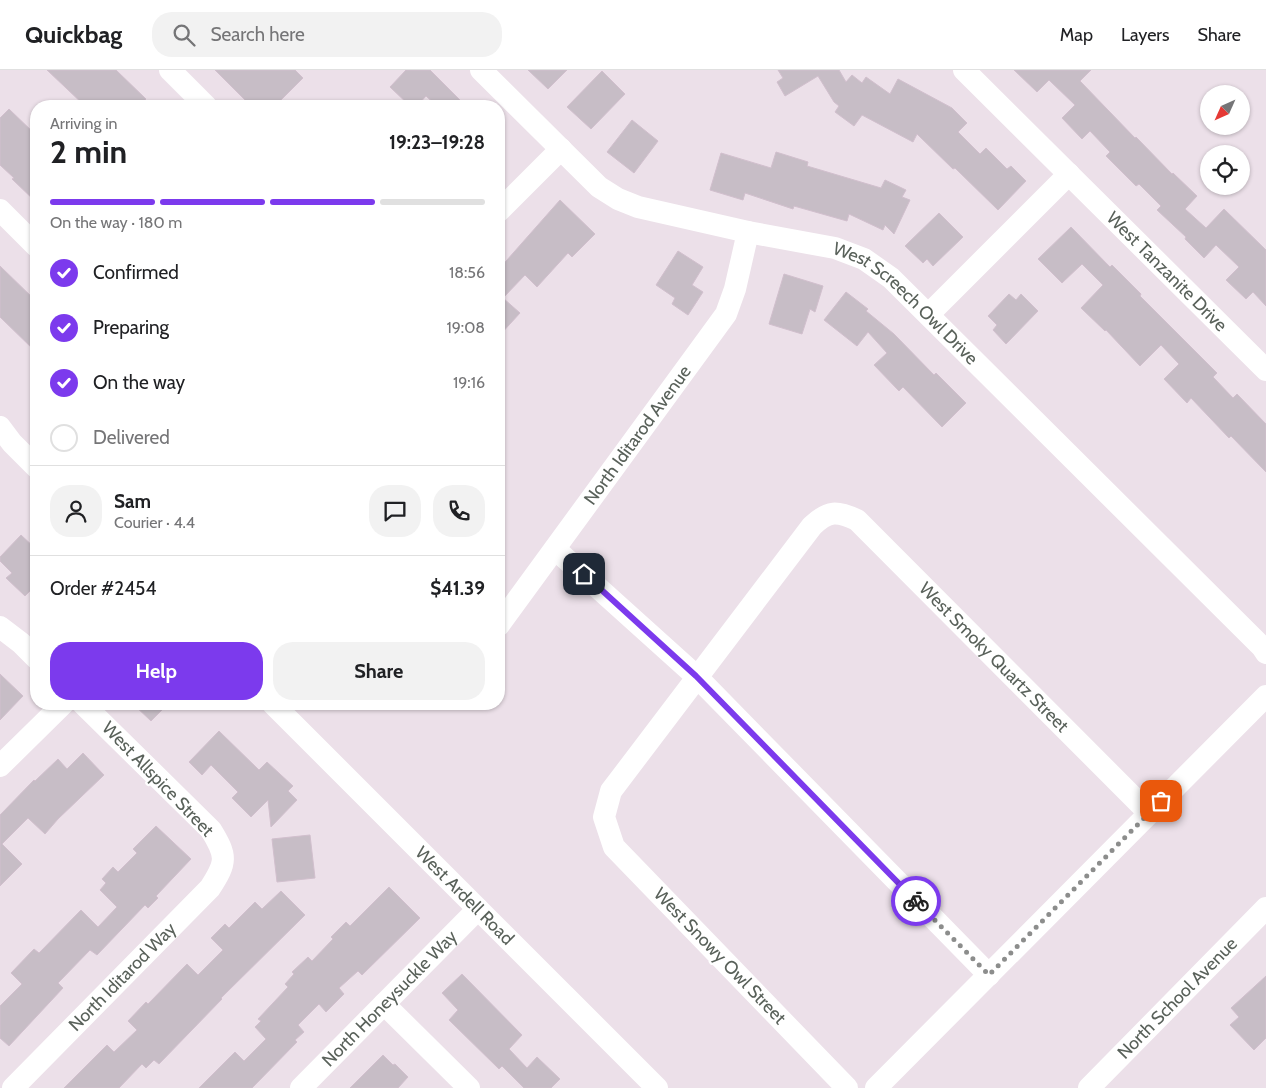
<!DOCTYPE html>
<meta charset="utf-8">
<style>
body{margin:0;font-family:Cabin,sans-serif;background:#f2f2f2;color:#202124;height:100vh;display:flex;flex-direction:column;font-size:19px;white-space:nowrap}
*{box-sizing:border-box;margin:0}
p{font-size:16px;color:#757577}
.icon{flex:none;width:28px;height:28px;fill:none;stroke:currentColor;stroke-width:2;stroke-linecap:round;stroke-linejoin:round}
.map{position:relative;flex:1;overflow:hidden}
.panel{position:absolute;left:30px;top:30px;width:475px;height:610px;display:flex;flex-direction:column;background:#fff;border-radius:20px;box-shadow:0 1px 4px #0004}
.panel>*{flex:none}
.needle{width:32px;rotate:225deg}
.fabs{position:absolute;left:1200px;top:15px;display:grid;gap:10px}
.fabs a{display:grid;place-items:center;width:50px;height:50px;border-radius:50%;background:#fff;box-shadow:0 1px 4px #0004;font-size:25px}
.pin{position:absolute;display:grid;place-items:center;width:42px;height:42px;color:#fff;margin:-21px;border-radius:10px;box-shadow:0 2px 8px #0006}
.courier{position:absolute;display:grid;place-items:center;width:50px;height:50px;margin:-25px;border:4px solid #7c3aed;border-radius:50%;background:#fff;color:#222;box-shadow:0 1px 6px #0007}
.headline em{font-style:normal;font-weight:700}
.headline div{display:flex;flex-direction:column-reverse}
.headline{display:flex;align-items:center;justify-content:space-between;height:85px;padding:0 20px}
h1{font-size:32px;font-weight:700;line-height:38px}
.bar{display:grid;grid-template-columns:repeat(4,1fr);gap:8px 5px;align-content:center;height:60px;padding:0 20px}
.bar i{height:6px;border-radius:4px;background:#e0e0e0}
.bar .current{background:#7c3aed}
.bar p{grid-column:span 4}
.line{display:flex;align-items:center;gap:12px;padding:0 20px;border-top:1px solid #e0e0e0}
.line div{flex:1}
.round{display:grid;place-items:center;flex:none;width:52px;height:52px;border-radius:20px;background:#f2f2f2}
ol{padding:0 20px;list-style:none}
li{display:flex;align-items:center;gap:15px;height:55px}
li p{margin-inline-start:auto}
li .icon{padding:5px;border-radius:50%;background:#7c3aed;color:#fff;stroke-width:4}
li:last-child{color:#757577}
li i{width:28px;height:28px;border:2px solid #e0e0e0;border-radius:50%}
.button{display:flex;gap:10px;margin-top:auto;padding:10px 20px}
.button a{flex:1;height:58px;border-radius:20px;background:#7c3aed;color:#fff;font-size:20px;font-weight:700;line-height:58px;text-align:center}
.button a+a{background:#f2f2f2;color:#202124}
header{display:flex;align-items:center;gap:30px;box-sizing:border-box;height:70px;padding:0 25px;background:#fff;border-bottom:1px solid #e0e0e0}
header strong{font-size:24px}
nav{display:flex;gap:28px;margin-inline-start:auto;font-size:18px}
.search{width:350px;height:45px;background:#f2f2f2;display:flex;align-items:center;gap:12px;box-sizing:border-box;padding:0 18px;border-radius:20px;color:#757577;font-size:19px}
.map>svg:first-child{display:block}
</style>
<header>
<strong>Quickbag</strong>
<div class="search"><svg class="icon" aria-label="search" viewBox="0 0 24 24"><circle cx="10" cy="10" r="6"/><path d="M15 15l6 6"/></svg>Search here</div>
<nav><a>Map</a><a>Layers</a><a>Share</a></nav>
</header>
<div class="map">
<svg width="1266" height="1018" viewBox="0 0 1266 1018">
<rect width="100%" height="100%" fill="#ece0e9"/>
<!-- building -->
<path fill="#c7bdc6" stroke="#d1bfcd" d="M 47,0 L 116,0 L 146,29 L 138,36 L 85,36 Z
M 215,0 L 295,0 L 303,8 L 275,36 L 251,36 Z
M 406,0 L 430,0 L 466,36 L 437,36 L 426,26 L 417,36 L 410,36 L 390,17 Z
M 528,0 L 567,0 L 548,19 Z
M 778,0 L 839,0 L 846,12 L 852,5 L 862,13 L 866,7 L 890,24 L 898,9 L 952,38 L 967,53 L 958,62 L 980,84 L 986,78 L 1007,99 L 1011,96 L 1026,111 L 998,140 L 955,98 L 953,99 L 917,64 L 913,72 L 862,45 L 854,56 L 835,42 L 839,36 L 834,32 L 818,6 L 785,26 L 777,12 L 783,8 Z
M 1014,0 L 1091,0 L 1080,11 L 1135,68 L 1136,67 L 1172,104 L 1173,103 L 1197,126 L 1185,139 L 1206,158 L 1224,139 L 1266,180 L 1266,236 L 1253,222 L 1246,229 L 1226,210 L 1239,197 L 1216,175 L 1204,188 L 1185,169 L 1186,167 L 1157,140 L 1161,136 L 1139,114 L 1136,116 L 1106,86 L 1110,82 L 1090,61 L 1082,69 L 1062,48 L 1075,35 L 1049,10 L 1037,22 Z
M 602,1 L 625,24 L 591,59 L 567,37 Z
M 9,39 L 36,65 L 36,132 L 12,109 L 14,108 L 0,95 L 0,48 Z
M 632,50 L 658,71 L 634,103 L 607,82 Z
M 776,82 L 808,92 L 807,96 L 881,118 L 885,110 L 906,120 L 902,127 L 910,130 L 894,164 L 885,155 L 883,160 L 849,144 L 847,151 L 794,136 L 793,139 L 745,123 L 743,130 L 710,120 L 721,83 L 771,98 Z
M 560,130 L 595,164 L 572,187 L 568,183 L 537,217 L 525,205 L 503,228 L 520,243 L 499,266 L 499,199 Z
M 939,143 L 963,167 L 933,196 L 927,189 L 923,193 L 905,176 Z
M 1071,157 L 1110,197 L 1112,195 L 1141,224 L 1140,226 L 1217,303 L 1213,307 L 1233,328 L 1237,324 L 1266,354 L 1266,402 L 1231,366 L 1229,368 L 1191,328 L 1187,333 L 1164,309 L 1179,294 L 1161,275 L 1140,296 L 1106,260 L 1105,261 L 1081,238 L 1103,215 L 1082,194 L 1062,213 L 1038,189 Z
M 678,181 L 703,197 L 692,215 L 703,222 L 688,245 L 672,234 L 675,228 L 656,215 Z
M 0,196 L 36,231 L 36,282 L 0,247 Z
M 784,204 L 823,216 L 815,242 L 810,239 L 802,264 L 769,254 Z
M 846,222 L 868,239 L 866,241 L 894,264 L 934,305 L 936,303 L 966,333 L 942,357 L 903,317 L 899,321 L 874,295 L 887,283 L 868,262 L 857,276 L 824,250 Z
M 1009,224 L 1016,230 L 1021,224 L 1038,241 L 1006,274 L 993,260 L 997,255 L 988,246 Z
M 21,465 L 36,479 L 36,515 L 25,526 L 6,508 L 12,503 L 0,491 L 0,487 Z
M 0,604 L 23,626 L 0,650 Z
M 133,634 L 168,634 L 151,651 Z
M 219,661 L 259,700 L 267,692 L 293,716 L 288,721 L 297,730 L 271,757 L 268,730 L 251,747 L 232,728 L 238,722 L 211,695 L 202,705 L 189,692 Z
M 83,683 L 104,705 L 58,749 L 45,764 L 28,748 L 2,774 L 22,794 L 0,816 L 0,745 L 34,710 L 35,711 L 58,689 L 67,699 Z
M 156,756 L 191,789 L 156,826 L 158,828 L 148,838 L 145,835 L 97,885 L 90,880 L 58,913 L 63,918 L 9,976 L 0,968 L 0,936 L 22,914 L 11,903 L 34,879 L 39,883 L 81,840 L 98,857 L 117,837 L 100,820 L 106,813 L 102,809 L 113,797 L 118,802 L 137,783 L 133,779 Z
M 310,765 L 315,808 L 277,812 L 272,769 Z
M 389,817 L 420,848 L 362,905 L 358,901 L 339,918 L 344,924 L 326,942 L 319,934 L 298,955 L 304,962 L 295,970 L 297,972 L 252,1018 L 199,1018 L 235,982 L 244,991 L 266,969 L 255,957 L 261,951 L 258,949 L 288,917 L 285,914 L 294,904 L 292,902 L 308,887 L 312,891 L 333,869 L 331,867 L 346,852 L 350,856 Z
M 281,821 L 305,845 L 221,928 L 222,929 L 159,994 L 154,990 L 146,998 L 142,994 L 119,1018 L 64,1018 L 107,975 L 114,982 L 137,960 L 128,951 L 146,932 L 148,934 L 187,894 L 198,905 L 223,880 L 211,868 L 225,854 L 229,858 L 255,832 L 262,839 Z
M 462,904 L 522,965 L 509,979 L 527,998 L 537,987 L 560,1009 L 551,1018 L 524,1018 L 502,996 L 499,999 L 449,950 L 458,940 L 442,923 Z
M 1266,906 L 1266,968 L 1254,980 L 1230,955 L 1239,947 L 1231,938 Z
M 383,985 L 393,995 L 395,994 L 408,1007 L 398,1018 L 350,1018 Z"/>
<g fill="none" stroke-linecap="round" stroke-linejoin="round">
<!-- minor -->
<g stroke="#fff" stroke-width="22">
<path d="M 170,0 L 206,36"/>
<path id="s1" d="M 481,0 L 599,117 L 618,129 L 638,137 L 748,162 L 835,178 L 864,189 L 891,208 L 1262,577 L 1266,583"/>
<path id="s2" d="M 964,0 L 1266,300"/>
<path d="M 0,140 L 36,176"/>
<path d="M 499,141 L 561,79"/>
<path d="M 929,244 L 1069,104"/>
<path d="M 0,357 L 12,373 L 36,397"/>
<path d="M 555,479 L 696,606 L 989,905"/>
<path id="s3" d="M 499,555 L 726,244 L 735,219 L 748,162"/>
<path d="M 0,557 L 21,573 L 36,588"/>
<path id="s4" d="M 273,634 L 657,1018"/>
<path d="M 0,696 L 63,634"/>
<path d="M 384,934 L 469,1018"/>
<path id="s5" d="M 13,1018 L 210,818 C 227,792 227,786 211,760 L 83,634"/>
<path id="s6" d="M 301,1018 L 478,839"/>
<path id="s7" d="M 847,1018 L 614,777 L 604,747 L 611,721 L 812,456 C 829,440 837,441 857,450 L 1149,743"/>
<path d="M 876,1018 L 1266,626"/>
<path id="s8" d="M 1089,1018 L 1266,838"/>
</g>
</g>
<g fill="none" stroke-linecap="round" stroke-linejoin="round">
<!-- done -->
<path stroke="#8c8d8c" stroke-width="5" stroke-dasharray="0 9" d="M 916,831 L 989,905 L 1161,731"/>
<!-- route -->
<path stroke="#7c3aed" stroke-width="6" d="M 584,504 L 696,606 L 916,831"/>
</g>
<g text-anchor="middle" dominant-baseline="central" stroke-width="4.5" stroke-linejoin="round" paint-order="stroke">
<!-- street labels -->
<g font-size="18" fill="#59615a" stroke="#fff">
<text stroke="none"><textPath href="#s2" startOffset="286">West Tanzanite Drive</textPath></text>
<text stroke="none"><textPath href="#s1" startOffset="502">West Screech Owl Drive</textPath></text>
<text stroke="none"><textPath href="#s3" startOffset="235">North Iditarod Avenue</textPath></text>
<text stroke="none"><textPath href="#s7" startOffset="970">West Smoky Quartz Street</textPath></text>
<text transform="translate(158 709) rotate(46)">West Allspice Street</text>
<text stroke="none"><textPath href="#s4" startOffset="271">West Ardell Road</textPath></text>
<text transform="translate(720 886) rotate(46)">West Snowy Owl Street</text>
<text stroke="none"><textPath href="#s5" startOffset="156">North Iditarod Way</textPath></text>
<text stroke="none"><textPath href="#s8" startOffset="126">North School Avenue</textPath></text>
<text stroke="none"><textPath href="#s6" startOffset="126">North Honeysuckle Way</textPath></text>
</g>
</g>
</svg>
<div class="fabs">
<a><svg class="needle" viewBox="-14 -14 28 28"><path d="M0-13l5 13h-10z" fill="#e53935"/><path d="M0 13l5-13h-10z" fill="#757577"/></svg></a>
<a><svg class="icon" aria-label="locate" viewBox="0 0 24 24"><circle cx="12" cy="12" r="6"/><path d="M12 2v4M12 18v4M2 12h4M18 12h4"/></svg></a>
</div>
<div class="pin" style="left:1161px;top:731px;background:#ea580c"><svg class="icon" aria-label="bag" viewBox="0 0 24 24"><path d="M5 8h14l-1 12H6zM9 8a3 3 0 0 1 6 0"/></svg></div>
<div class="pin" style="left:584px;top:504px;background:#1f2937"><svg class="icon" aria-label="home" viewBox="0 0 24 24"><path d="M3 11l9-7 9 7M6 9v11h12V9"/></svg></div>
<div class="courier" style="left:916px;top:831px"><svg class="icon" aria-label="bike" viewBox="0 0 24 24"><circle cx="6" cy="16" r="4"/><circle cx="18" cy="16" r="4"/><path d="M6 16l4-8h5l3 8M10 8l3 8H6M13 5h3"/></svg></div>
<section class="panel">
<div class="headline"><div><h1>2 min</h1><p>Arriving in</p></div><em>19:23–19:28</em></div>
<div class="bar"><i class="current"></i><i class="current"></i><i class="current"></i><i></i><p>On the way · 180 m</p></div>
<ol>
<li><svg class="icon" aria-label="check" viewBox="0 0 24 24"><path d="M5 12l5 5 9-10"/></svg>Confirmed<p>18:56</p></li>
<li><svg class="icon" aria-label="check" viewBox="0 0 24 24"><path d="M5 12l5 5 9-10"/></svg>Preparing<p>19:08</p></li>
<li><svg class="icon" aria-label="check" viewBox="0 0 24 24"><path d="M5 12l5 5 9-10"/></svg>On the way<p>19:16</p></li>
<li><i></i>Delivered</li>
</ol>
<div class="line" style="height:90px"><a class="round"><svg class="icon" aria-label="person" viewBox="0 0 24 24"><circle cx="12" cy="8" r="4"/><path d="M4 21q1-7 8-7t8 7"/></svg></a><div><b>Sam</b><p>Courier · 4.4</p></div><a class="round"><svg class="icon" aria-label="chat" viewBox="0 0 24 24"><path d="M4 5h16v11H9l-5 4z"/></svg></a><a class="round"><svg class="icon" aria-label="phone" viewBox="0 0 24 24"><path d="M5 4h4l2 5-3 2q2 4 5 5l2-3 5 2v4C11 20 4 13 5 4z"/></svg></a></div>
<div class="line" style="height:65px"><div>Order #2454</div><b>$41.39</b></div>
<div class="button"><a>Help</a><a>Share</a></div>
</section>
</div>
